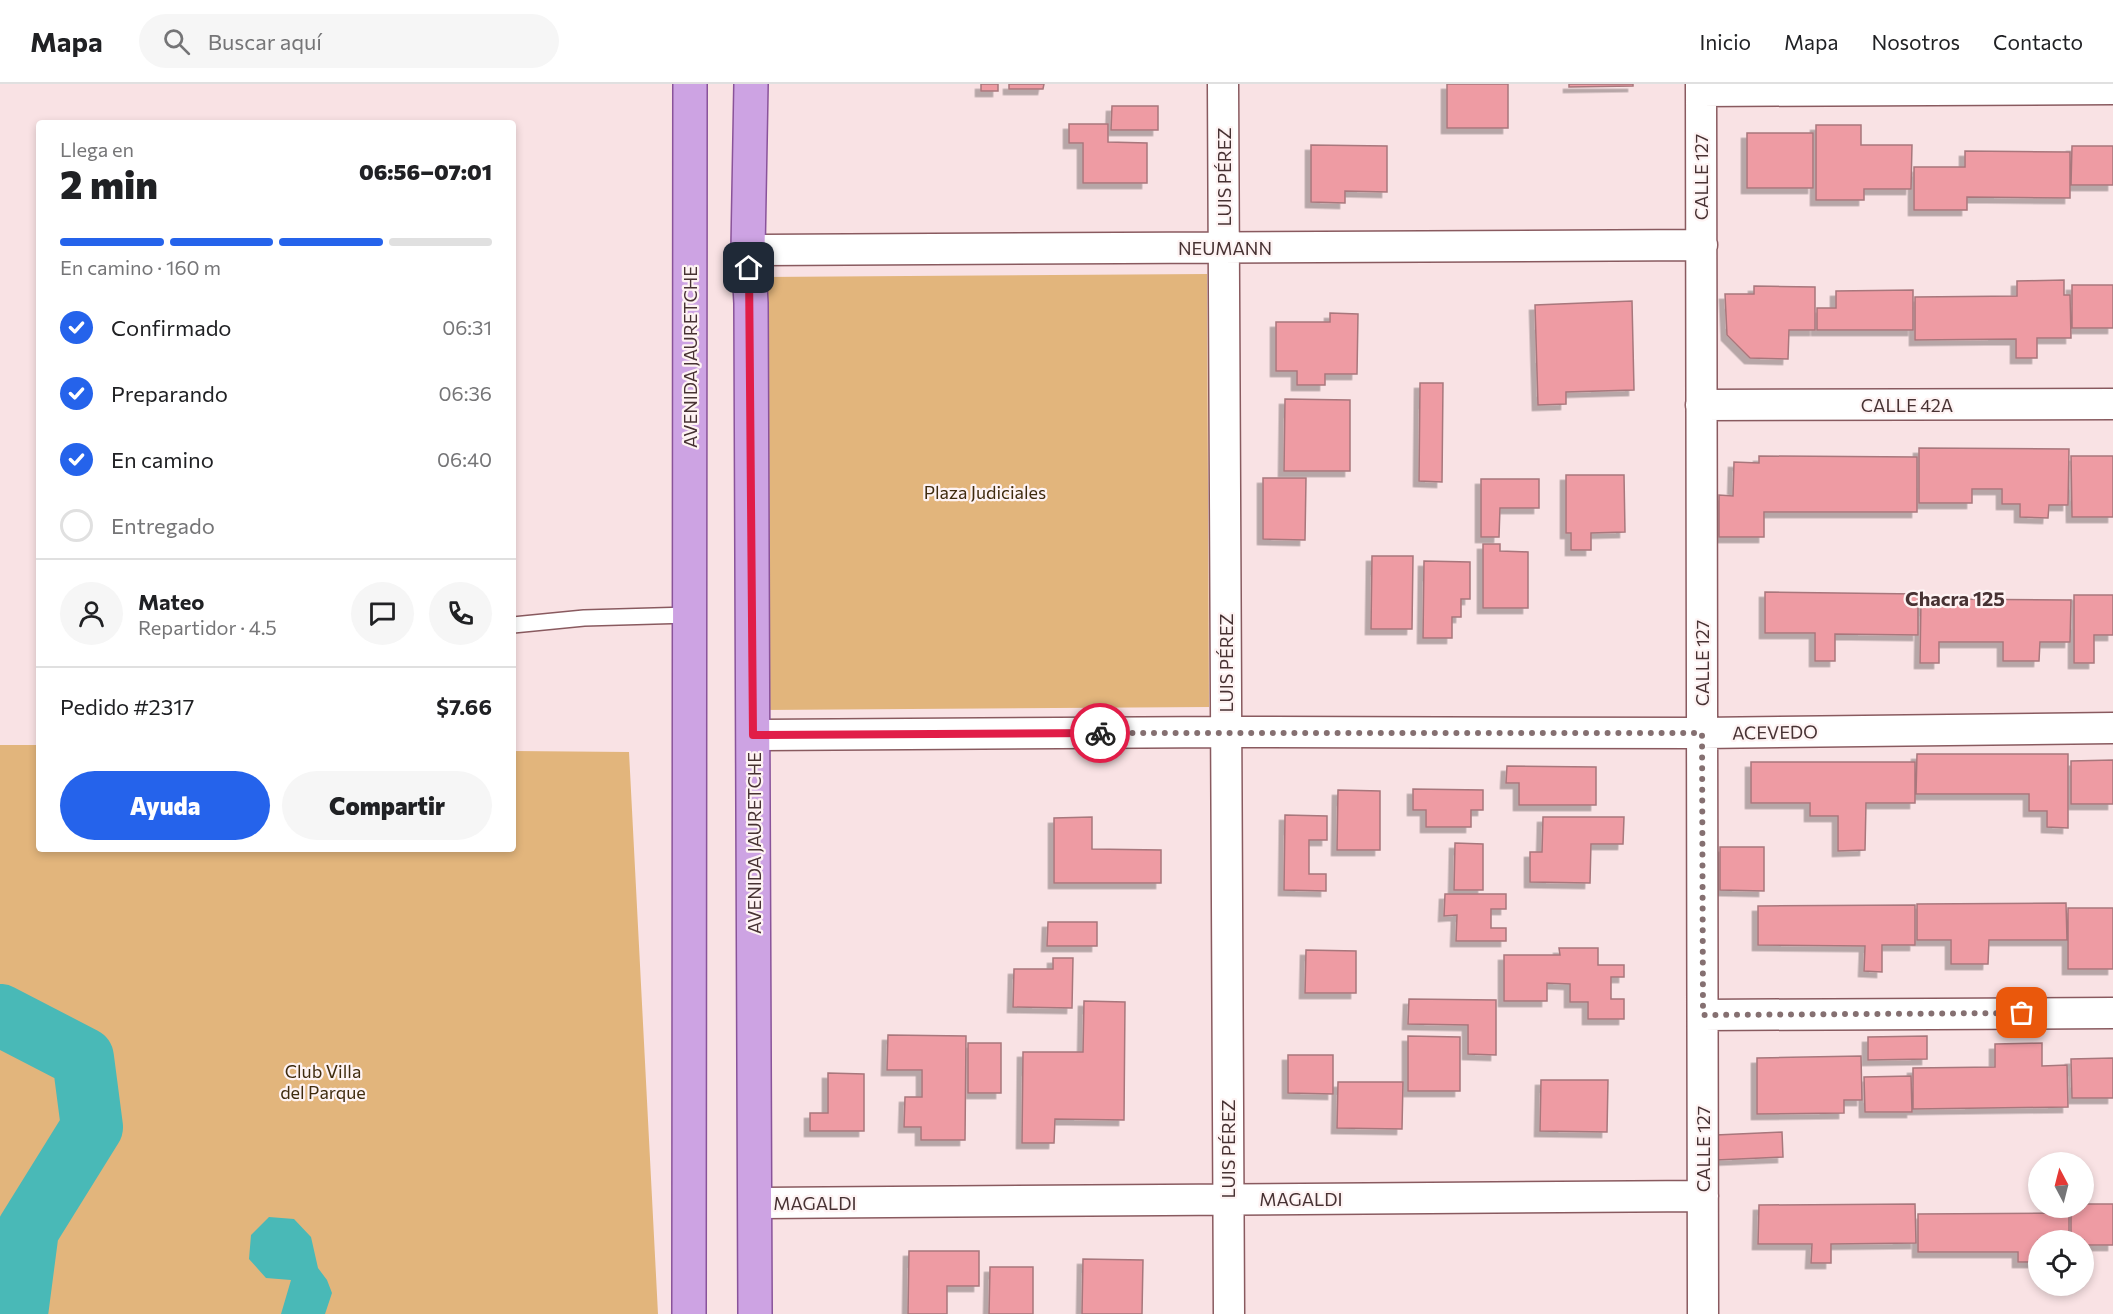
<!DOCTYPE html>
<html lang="es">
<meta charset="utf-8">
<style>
body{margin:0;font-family:Commissioner,sans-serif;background:#f6f6f6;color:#202124;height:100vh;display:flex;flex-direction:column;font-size:22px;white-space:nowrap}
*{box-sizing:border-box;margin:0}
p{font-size:20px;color:#757577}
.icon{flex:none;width:33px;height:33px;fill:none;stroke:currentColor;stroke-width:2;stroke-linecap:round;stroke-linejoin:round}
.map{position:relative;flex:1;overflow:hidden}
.side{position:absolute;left:36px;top:36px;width:480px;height:732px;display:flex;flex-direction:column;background:#fff;border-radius:6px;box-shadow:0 3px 9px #0003}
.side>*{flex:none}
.needle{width:39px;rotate:353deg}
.buttons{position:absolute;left:2028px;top:1068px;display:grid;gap:12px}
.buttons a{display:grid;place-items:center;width:66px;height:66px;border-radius:50%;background:#fff;box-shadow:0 3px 9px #0003;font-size:30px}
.pin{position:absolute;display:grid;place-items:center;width:51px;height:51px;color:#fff;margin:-26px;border-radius:12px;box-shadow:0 3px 9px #0006}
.courier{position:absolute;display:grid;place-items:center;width:60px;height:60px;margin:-30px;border:4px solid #e11d48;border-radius:50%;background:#fff;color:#222;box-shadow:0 2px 8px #0007}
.head em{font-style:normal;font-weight:800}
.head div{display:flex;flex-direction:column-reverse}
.head{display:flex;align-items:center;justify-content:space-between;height:102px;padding:0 24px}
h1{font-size:39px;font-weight:800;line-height:45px}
.bar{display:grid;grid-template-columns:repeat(4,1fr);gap:9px 6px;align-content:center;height:72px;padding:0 24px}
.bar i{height:8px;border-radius:4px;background:#e0e0e0}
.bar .selected{background:#2563eb}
.bar p{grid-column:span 4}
.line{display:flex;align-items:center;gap:15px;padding:0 24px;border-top:2px solid #e0e0e0}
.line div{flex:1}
.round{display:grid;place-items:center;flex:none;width:63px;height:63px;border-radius:32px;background:#f6f6f6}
ol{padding:0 24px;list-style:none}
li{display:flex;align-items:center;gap:18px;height:66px}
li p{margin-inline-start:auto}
li .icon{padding:6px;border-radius:50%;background:#2563eb;color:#fff;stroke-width:4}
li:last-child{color:#757577}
li i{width:33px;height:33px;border:3px solid #e0e0e0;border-radius:50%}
.action{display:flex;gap:12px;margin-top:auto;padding:12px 24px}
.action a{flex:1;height:69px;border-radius:36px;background:#2563eb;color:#fff;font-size:24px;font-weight:800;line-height:69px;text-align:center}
.action a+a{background:#f6f6f6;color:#202124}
header{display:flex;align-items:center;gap:36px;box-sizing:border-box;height:84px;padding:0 30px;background:#fff;border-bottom:2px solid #e0e0e0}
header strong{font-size:28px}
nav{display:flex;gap:33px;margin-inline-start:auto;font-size:21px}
.search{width:420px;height:54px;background:#f6f6f6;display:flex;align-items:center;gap:15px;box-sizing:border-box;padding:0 21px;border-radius:33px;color:#757577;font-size:22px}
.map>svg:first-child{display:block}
</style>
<header>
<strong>Mapa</strong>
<div class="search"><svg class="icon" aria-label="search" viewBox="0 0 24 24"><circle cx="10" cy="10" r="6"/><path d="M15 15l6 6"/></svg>Buscar aquí</div>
<nav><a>Inicio</a><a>Mapa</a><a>Nosotros</a><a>Contacto</a></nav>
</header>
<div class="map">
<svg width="2113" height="1230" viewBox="0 0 2113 1230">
<defs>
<filter id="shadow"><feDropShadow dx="-5.5" dy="5.5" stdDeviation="0" flood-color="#0004"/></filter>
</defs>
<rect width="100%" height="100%" fill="#f9e2e4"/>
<!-- green -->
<path fill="#e2b57c" d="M 1207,190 L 1209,623 L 763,626 L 761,193 Z
M 0,661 L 39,661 L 39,765 L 513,765 L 513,667 L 629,668 L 658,1230 L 0,1230 Z"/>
<!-- water -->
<path fill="#49b9b7" d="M 269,1133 L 294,1135 L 311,1153 L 318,1184 L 327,1196 L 332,1209 L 325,1230 L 281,1230 L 291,1196 L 266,1194 L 249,1175 L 251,1151 Z"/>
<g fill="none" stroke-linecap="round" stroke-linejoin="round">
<!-- river -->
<path stroke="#49b9b7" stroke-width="62" d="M 0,931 L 83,974 L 92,1043 L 28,1146 L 17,1230"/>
</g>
<!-- building -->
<path fill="#ee9ba3" stroke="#a8777c" stroke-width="1.5" filter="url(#shadow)" d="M 981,0 L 998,0 L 998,7 L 981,7 Z
M 1009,0 L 1044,0 L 1043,5 L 1009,5 Z
M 1447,0 L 1508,0 L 1508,44 L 1447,44 Z
M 1569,0 L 1633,0 L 1633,2 L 1569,3 Z
M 1112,22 L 1158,22 L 1158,46 L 1111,46 Z
M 1069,40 L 1108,40 L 1108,58 L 1147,59 L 1147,99 L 1083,99 L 1083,59 L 1069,59 Z
M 1816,41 L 1861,41 L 1861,61 L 1912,61 L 1911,105 L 1864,105 L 1864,116 L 1816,116 Z
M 1747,49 L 1813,49 L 1813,104 L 1747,104 Z
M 1311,61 L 1387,62 L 1387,108 L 1345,107 L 1345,119 L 1311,118 Z
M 2072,62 L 2113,62 L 2113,101 L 2071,101 Z
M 1965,67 L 2070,68 L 2070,114 L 1967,113 L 1967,126 L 1914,126 L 1914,83 L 1965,83 Z
M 2064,196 L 2064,211 L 2070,211 L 2071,254 L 2037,254 L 2037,274 L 2016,274 L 2016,255 L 1915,256 L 1915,213 L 2017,212 L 2017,197 Z
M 2072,201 L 2113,201 L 2113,244 L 2072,244 Z
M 1754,202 L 1815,203 L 1815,246 L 1789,246 L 1788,275 L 1750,274 L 1727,251 L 1725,210 L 1754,210 Z
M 1913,206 L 1913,246 L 1817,246 L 1817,224 L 1836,224 L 1836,207 Z
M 1632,217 L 1634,306 L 1566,308 L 1566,320 L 1538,321 L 1535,221 Z
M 1330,229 L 1358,230 L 1357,290 L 1325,290 L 1325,301 L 1297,301 L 1297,287 L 1276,287 L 1276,238 L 1330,238 Z
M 1420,299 L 1443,299 L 1442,398 L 1419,397 Z
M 1285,315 L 1350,316 L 1350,387 L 1284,387 Z
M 1919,364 L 2069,365 L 2068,421 L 2049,421 L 2048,434 L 2020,433 L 2020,420 L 2002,420 L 2002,405 L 1972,405 L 1972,419 L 1919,419 Z
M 1759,372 L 1917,373 L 1917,428 L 1764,428 L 1764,453 L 1719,453 L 1719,411 L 1733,412 L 1734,378 L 1759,379 Z
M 2071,372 L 2113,372 L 2113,433 L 2072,433 Z
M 1566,391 L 1624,391 L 1625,448 L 1591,449 L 1591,466 L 1571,466 L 1571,449 L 1566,449 Z
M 1263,394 L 1306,394 L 1305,456 L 1263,455 Z
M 1481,395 L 1539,395 L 1539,424 L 1500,424 L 1499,453 L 1481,453 Z
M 1483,460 L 1500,460 L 1500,467 L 1528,468 L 1528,524 L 1483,524 Z
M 1372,472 L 1413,472 L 1412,545 L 1371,545 Z
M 1424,477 L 1470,478 L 1470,515 L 1461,515 L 1461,533 L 1452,533 L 1452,554 L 1423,554 Z
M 1765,508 L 1918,510 L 1918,551 L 1835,550 L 1835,577 L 1815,577 L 1815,549 L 1765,549 Z
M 2074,511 L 2113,511 L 2113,551 L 2094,551 L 2094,579 L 2074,579 Z
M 1921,515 L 2071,516 L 2070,558 L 2040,558 L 2039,577 L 2003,577 L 2003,558 L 1939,558 L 1939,579 L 1920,579 Z
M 1917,670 L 2068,670 L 2068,744 L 2047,743 L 2047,727 L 2029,727 L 2029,710 L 1916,710 Z
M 2113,676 L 2113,720 L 2071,720 L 2071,677 Z
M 1751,678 L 1915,678 L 1915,719 L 1866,719 L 1865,766 L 1838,767 L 1838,732 L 1810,732 L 1810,719 L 1751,719 Z
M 1507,682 L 1596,683 L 1596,721 L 1519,721 L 1519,699 L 1506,699 Z
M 1413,705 L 1483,706 L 1483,726 L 1471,726 L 1471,743 L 1426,743 L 1426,726 L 1413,726 Z
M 1338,706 L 1380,707 L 1380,766 L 1337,766 Z
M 1285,731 L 1327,732 L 1327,756 L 1309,756 L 1309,790 L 1326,790 L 1326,807 L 1284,806 Z
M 1092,733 L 1092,765 L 1161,766 L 1161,799 L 1054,799 L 1054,734 Z
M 1543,733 L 1624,733 L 1623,760 L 1591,760 L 1590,799 L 1530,798 L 1530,768 L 1542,768 Z
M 1455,759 L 1483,760 L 1483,806 L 1454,806 Z
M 1720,763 L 1764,763 L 1764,807 L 1720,806 Z
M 1445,810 L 1506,810 L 1506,825 L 1491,825 L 1491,844 L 1506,844 L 1506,857 L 1456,857 L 1457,831 L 1444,832 Z
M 2066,819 L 2067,856 L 1989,856 L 1988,880 L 1951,880 L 1951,856 L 1917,856 L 1917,820 Z
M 1915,821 L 1915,861 L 1882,861 L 1882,888 L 1864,887 L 1865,862 L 1758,861 L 1758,822 Z
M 2068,824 L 2113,824 L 2113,885 L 2068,885 Z
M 1048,838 L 1097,838 L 1097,862 L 1047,862 Z
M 1559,864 L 1598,864 L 1598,881 L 1624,881 L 1624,893 L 1611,893 L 1611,915 L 1624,915 L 1624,935 L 1588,935 L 1588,918 L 1570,918 L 1570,900 L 1547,899 L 1547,917 L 1504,917 L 1504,871 L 1560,871 Z
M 1306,866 L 1356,867 L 1356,909 L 1305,909 Z
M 1053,874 L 1073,874 L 1072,924 L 1013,923 L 1014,885 L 1053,885 Z
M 1409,915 L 1496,916 L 1496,971 L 1468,970 L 1468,941 L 1408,940 Z
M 1084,917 L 1125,918 L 1124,1036 L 1055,1035 L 1054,1059 L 1022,1059 L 1023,968 L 1083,968 Z
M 888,951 L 966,952 L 965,1056 L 921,1056 L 921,1043 L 904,1043 L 905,1013 L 922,1013 L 922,986 L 887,986 Z
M 1408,952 L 1460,953 L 1460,1007 L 1408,1007 Z
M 1927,952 L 1927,975 L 1868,976 L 1868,953 Z
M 968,959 L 1001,959 L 1001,1009 L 968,1009 Z
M 2042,959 L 2042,982 L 2067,981 L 2068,1023 L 1913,1025 L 1913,984 L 1995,983 L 1995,960 Z
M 1288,971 L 1333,971 L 1333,1010 L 1288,1009 Z
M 1861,972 L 1862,1016 L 1844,1016 L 1844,1029 L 1757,1030 L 1757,974 Z
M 2113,974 L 2113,1014 L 2072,1014 L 2071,975 Z
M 828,989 L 864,990 L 864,1047 L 810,1047 L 810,1029 L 828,1029 Z
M 1911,992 L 1912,1028 L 1865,1028 L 1864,993 Z
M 1541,996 L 1608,996 L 1607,1048 L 1540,1047 Z
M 1338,998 L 1403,998 L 1402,1045 L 1337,1044 Z
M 1782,1048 L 1783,1073 L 1716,1076 L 1716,1051 Z
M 1915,1120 L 1916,1159 L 1831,1160 L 1831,1179 L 1811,1179 L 1812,1160 L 1758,1160 L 1759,1121 Z
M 2084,1120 L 2113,1120 L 2113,1161 L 2084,1161 L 2084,1156 L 2071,1156 L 2071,1124 L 2084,1124 Z
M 2069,1129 L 2069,1156 L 2038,1156 L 2038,1178 L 2018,1178 L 2018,1168 L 1918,1168 L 1918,1130 Z
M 909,1167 L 979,1167 L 979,1202 L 947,1202 L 947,1230 L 908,1230 Z
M 1083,1175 L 1143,1176 L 1142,1230 L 1082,1230 Z
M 990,1183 L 1033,1183 L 1033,1230 L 989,1230 Z"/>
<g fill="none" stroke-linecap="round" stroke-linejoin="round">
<!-- lane casing -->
<g stroke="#895a5f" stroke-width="18">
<path id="lane" d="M 513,541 L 584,534 L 689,531"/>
</g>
<!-- street casing -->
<g stroke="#895a5f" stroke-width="33">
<path id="street" d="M 1223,0 L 1229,1230
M 1701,0 L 1703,1230
M 1701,7 L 2113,5
M 748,166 L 1702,161
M 1701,321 L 2113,320
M 753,651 L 1226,648 L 1702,649 L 2113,644
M 1703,931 L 2113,929
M 756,1119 L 1703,1112"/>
</g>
<!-- primary casing -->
<g stroke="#89539a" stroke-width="36">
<path id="primary" d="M 751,0 L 748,166 L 751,219 L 755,1230
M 689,1230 L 690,0"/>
</g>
<!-- lane -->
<use href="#lane" stroke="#fff" stroke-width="15"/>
<!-- street -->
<use href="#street" stroke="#fff" stroke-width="30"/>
<!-- primary -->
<use href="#primary" stroke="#cda3e3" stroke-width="33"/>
</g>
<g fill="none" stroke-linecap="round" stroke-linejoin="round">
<!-- done -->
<path stroke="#857071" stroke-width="6" stroke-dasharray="0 10.8" d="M 1100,649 L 1702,649 L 1703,931 L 2022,929"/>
<!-- route -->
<path stroke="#e11d48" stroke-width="8" d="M 749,184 L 753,651 L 1100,649"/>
</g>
<g text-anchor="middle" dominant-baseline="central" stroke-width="4.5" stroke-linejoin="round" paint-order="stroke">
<!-- street labels -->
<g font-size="18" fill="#473233" stroke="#fef3f3">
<text transform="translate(1224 93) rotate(-90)">LUIS PÉREZ</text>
<text transform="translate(1701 93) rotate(-90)">CALLE 127</text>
<text x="1225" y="164">NEUMANN</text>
<text transform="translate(690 273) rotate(-90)">AVENIDA JAURETCHE</text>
<text x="1907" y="321">CALLE 42A</text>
<text transform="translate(1226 579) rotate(-90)">LUIS PÉREZ</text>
<text transform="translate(1702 579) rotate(-90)">CALLE 127</text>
<text transform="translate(1775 648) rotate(-1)">ACEVEDO</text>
<text transform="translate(754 759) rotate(-90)">AVENIDA JAURETCHE</text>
<text transform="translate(1228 1065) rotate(-90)">LUIS PÉREZ</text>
<text transform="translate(1703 1065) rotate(-90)">CALLE 127</text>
<text x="1301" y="1115">MAGALDI</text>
<text x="815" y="1119">MAGALDI</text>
</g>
<!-- park labels -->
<g font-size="18" fill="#3f2b0e" stroke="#fef3f3">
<text x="985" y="408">Plaza Judiciales</text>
<text x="323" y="987">Club Villa<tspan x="323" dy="21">del Parque</tspan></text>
</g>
<!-- neighbourhood labels -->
<g font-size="20" font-weight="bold" fill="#473233" stroke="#fef3f3">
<text x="1955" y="514">Chacra 125</text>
</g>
</g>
</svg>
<div class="buttons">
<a><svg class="needle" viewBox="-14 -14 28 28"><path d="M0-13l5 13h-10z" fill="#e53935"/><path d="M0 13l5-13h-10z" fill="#757577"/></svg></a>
<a><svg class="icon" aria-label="locate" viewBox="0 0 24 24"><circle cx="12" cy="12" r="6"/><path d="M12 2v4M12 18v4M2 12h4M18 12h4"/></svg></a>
</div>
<div class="pin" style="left:2022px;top:929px;background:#ea580c"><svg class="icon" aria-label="bag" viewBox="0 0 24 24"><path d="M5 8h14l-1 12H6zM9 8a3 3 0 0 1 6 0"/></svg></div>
<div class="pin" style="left:749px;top:184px;background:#1f2937"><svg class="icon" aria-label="home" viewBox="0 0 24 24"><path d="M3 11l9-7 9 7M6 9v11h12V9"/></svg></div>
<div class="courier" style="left:1100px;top:649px"><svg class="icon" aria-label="bike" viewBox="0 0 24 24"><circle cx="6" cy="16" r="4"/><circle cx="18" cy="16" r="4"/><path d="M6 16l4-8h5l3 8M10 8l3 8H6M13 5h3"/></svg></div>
<section class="side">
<div class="head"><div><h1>2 min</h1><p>Llega en</p></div><em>06:56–07:01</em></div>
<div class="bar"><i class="selected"></i><i class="selected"></i><i class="selected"></i><i></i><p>En camino · 160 m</p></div>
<ol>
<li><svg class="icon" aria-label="check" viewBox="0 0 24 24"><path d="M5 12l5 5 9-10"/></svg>Confirmado<p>06:31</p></li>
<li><svg class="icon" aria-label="check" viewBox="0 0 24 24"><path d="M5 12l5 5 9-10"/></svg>Preparando<p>06:36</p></li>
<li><svg class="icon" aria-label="check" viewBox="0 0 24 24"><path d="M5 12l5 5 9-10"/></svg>En camino<p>06:40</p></li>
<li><i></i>Entregado</li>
</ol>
<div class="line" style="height:108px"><a class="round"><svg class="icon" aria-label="person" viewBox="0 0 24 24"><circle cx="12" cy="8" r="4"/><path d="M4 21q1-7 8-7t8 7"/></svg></a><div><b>Mateo</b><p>Repartidor · 4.5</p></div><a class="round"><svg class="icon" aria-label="chat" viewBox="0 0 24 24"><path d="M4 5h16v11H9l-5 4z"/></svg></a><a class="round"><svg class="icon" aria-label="phone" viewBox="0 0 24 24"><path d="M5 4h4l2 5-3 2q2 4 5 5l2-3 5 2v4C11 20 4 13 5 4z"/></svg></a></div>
<div class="line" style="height:78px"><div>Pedido #2317</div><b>$7.66</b></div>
<div class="action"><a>Ayuda</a><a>Compartir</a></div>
</section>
</div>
